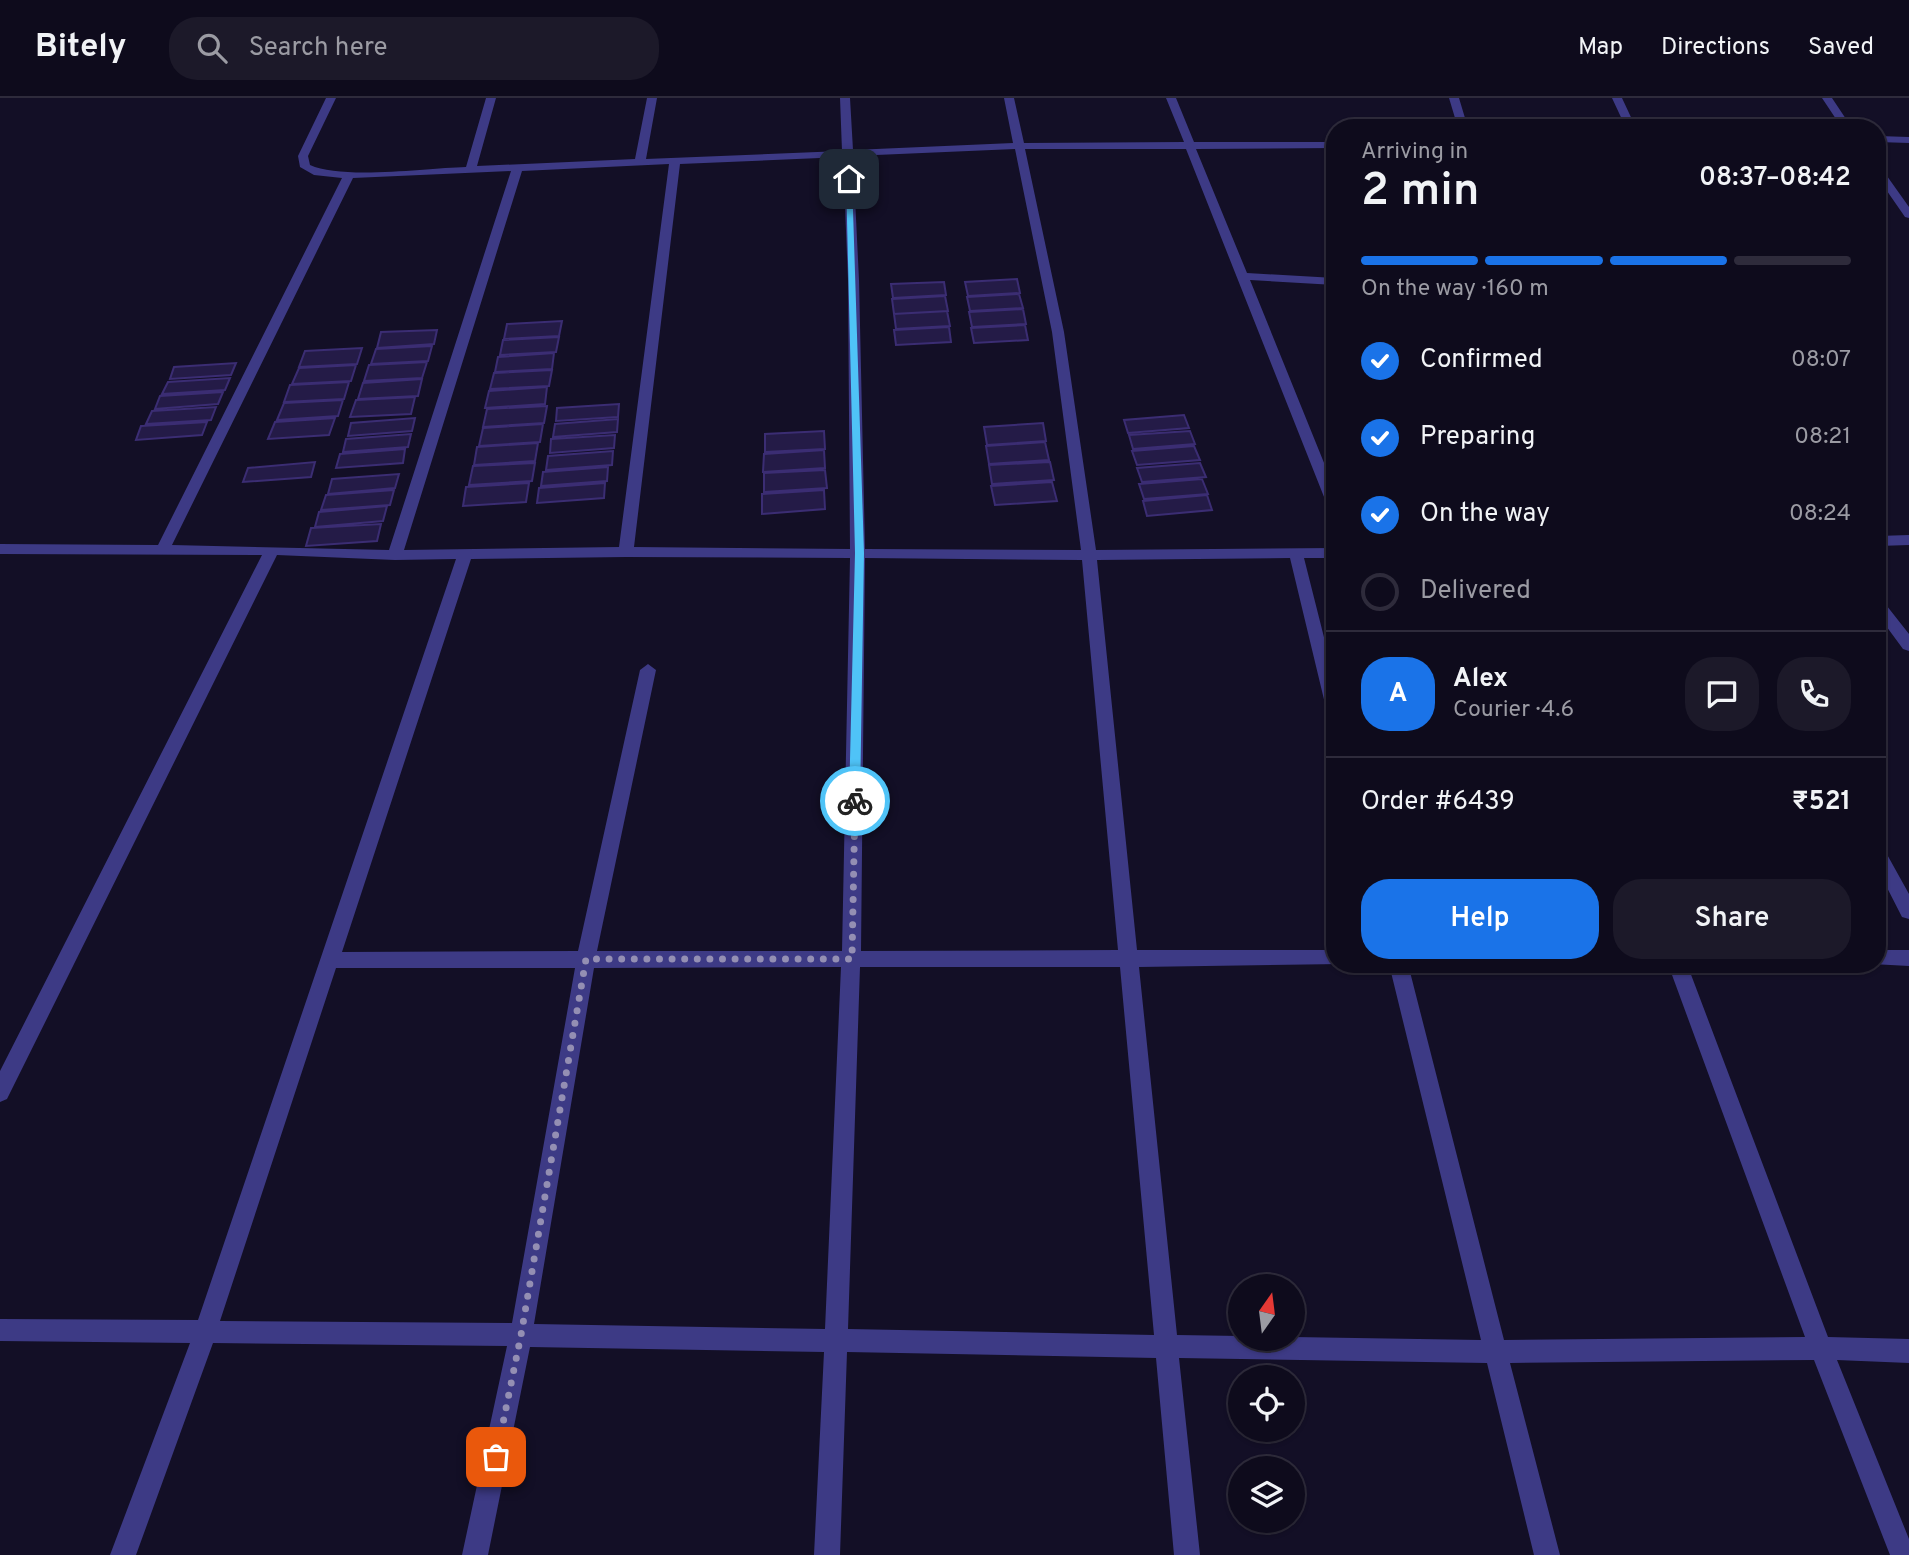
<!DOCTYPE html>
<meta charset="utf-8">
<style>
body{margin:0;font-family:Overpass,sans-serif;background:#1c1929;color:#f1f3f6;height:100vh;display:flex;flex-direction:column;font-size:26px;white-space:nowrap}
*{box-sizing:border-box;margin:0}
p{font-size:23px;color:#9b9ba3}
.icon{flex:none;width:38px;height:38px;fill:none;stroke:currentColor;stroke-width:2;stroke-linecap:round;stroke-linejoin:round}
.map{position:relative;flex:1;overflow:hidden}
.panel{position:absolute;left:1326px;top:21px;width:560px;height:854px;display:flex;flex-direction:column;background:#0e0b1c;border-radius:28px;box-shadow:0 2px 5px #0004,0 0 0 2px #2e2b3b}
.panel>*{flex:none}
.needle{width:46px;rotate:14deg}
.fabs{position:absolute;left:1228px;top:1176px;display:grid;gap:14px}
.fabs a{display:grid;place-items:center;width:77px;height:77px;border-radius:50%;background:#0e0b1c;box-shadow:0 2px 5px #0004,0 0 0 2px #2e2b3b;font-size:35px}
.pin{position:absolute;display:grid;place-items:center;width:60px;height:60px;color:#fff;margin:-30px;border-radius:14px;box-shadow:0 4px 10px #0006}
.courier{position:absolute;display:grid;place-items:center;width:70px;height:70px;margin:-35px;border:5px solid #4fc3f7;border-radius:50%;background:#fff;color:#222;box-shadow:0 2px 9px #0007}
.summary em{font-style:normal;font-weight:600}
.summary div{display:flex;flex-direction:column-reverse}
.summary{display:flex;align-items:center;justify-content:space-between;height:119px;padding:0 35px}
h1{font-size:46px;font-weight:600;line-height:52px}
.bar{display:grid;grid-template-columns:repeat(4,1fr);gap:10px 7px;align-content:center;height:84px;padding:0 35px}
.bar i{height:9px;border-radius:5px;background:#2e2b3b}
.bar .active{background:#1a73e8}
.bar p{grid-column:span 4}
.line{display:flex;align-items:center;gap:18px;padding:0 35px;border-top:2px solid #2e2b3b}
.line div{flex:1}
.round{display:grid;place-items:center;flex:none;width:74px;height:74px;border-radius:28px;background:#1c1929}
ol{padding:0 35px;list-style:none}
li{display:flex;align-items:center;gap:21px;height:77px}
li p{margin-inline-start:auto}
li .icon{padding:7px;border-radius:50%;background:#1a73e8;color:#fff;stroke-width:4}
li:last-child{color:#9b9ba3}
li i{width:38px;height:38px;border:4px solid #2e2b3b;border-radius:50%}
.action{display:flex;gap:14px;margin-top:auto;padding:14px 35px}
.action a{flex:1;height:80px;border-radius:28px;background:#1a73e8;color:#fff;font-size:28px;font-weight:600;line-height:80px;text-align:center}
.action a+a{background:#1c1929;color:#f1f3f6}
header{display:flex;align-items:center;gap:42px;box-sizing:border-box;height:98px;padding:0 35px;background:#0e0b1c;border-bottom:2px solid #2e2b3b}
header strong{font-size:33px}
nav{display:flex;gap:38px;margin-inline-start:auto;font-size:24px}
.search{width:490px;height:63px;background:#1c1929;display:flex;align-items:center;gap:18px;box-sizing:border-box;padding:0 24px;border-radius:28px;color:#9b9ba3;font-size:26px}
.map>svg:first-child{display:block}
</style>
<header>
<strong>Bitely</strong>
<div class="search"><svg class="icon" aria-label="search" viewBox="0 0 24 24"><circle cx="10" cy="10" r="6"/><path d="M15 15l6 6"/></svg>Search here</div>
<nav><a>Map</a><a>Directions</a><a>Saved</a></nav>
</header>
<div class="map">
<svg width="1909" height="1457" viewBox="0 0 1909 1457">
<rect width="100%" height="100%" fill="#130f26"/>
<!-- building -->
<path fill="#241b47" stroke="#3b2d73" stroke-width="2" d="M 1017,181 L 1020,195 L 968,198 L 965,184 Z
M 944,184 L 946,197 L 893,200 L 891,186 Z
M 1019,196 L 1023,210 L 970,213 L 967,199 Z
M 945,198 L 948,213 L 894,216 L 892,201 Z
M 1023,211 L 1026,226 L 972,229 L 969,214 Z
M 947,213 L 950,228 L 896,231 L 894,216 Z
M 562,223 L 559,238 L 504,241 L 507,226 Z
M 1025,227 L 1028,242 L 974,245 L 971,230 Z
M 949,229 L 951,244 L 896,247 L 894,232 Z
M 437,232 L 434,246 L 377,250 L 381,234 Z
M 559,239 L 556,254 L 500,257 L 503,242 Z
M 432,248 L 428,263 L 371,266 L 376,251 Z
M 362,250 L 357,266 L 299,269 L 305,253 Z
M 554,255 L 552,271 L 495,274 L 498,259 Z
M 427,264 L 422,280 L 364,283 L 369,267 Z
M 236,265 L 231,277 L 170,281 L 174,269 Z
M 356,267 L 351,283 L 292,286 L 299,270 Z
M 552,272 L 549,288 L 490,291 L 494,275 Z
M 230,280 L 225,292 L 162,296 L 168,284 Z
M 422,281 L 418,298 L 358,301 L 363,285 Z
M 349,284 L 344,301 L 284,304 L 290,287 Z
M 547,289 L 545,306 L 485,310 L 489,293 Z
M 223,294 L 218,306 L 155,311 L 160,298 Z
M 415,299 L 411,316 L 350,319 L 356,302 Z
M 343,302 L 338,318 L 277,322 L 284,305 Z
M 619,306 L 618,319 L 556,323 L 557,310 Z
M 547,308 L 544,325 L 483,329 L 487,311 Z
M 216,309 L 211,322 L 146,326 L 152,313 Z
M 1184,317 L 1189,330 L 1128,335 L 1124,322 Z
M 335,320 L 329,337 L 268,341 L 275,324 Z
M 415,320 L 412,333 L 348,338 L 351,325 Z
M 618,321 L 617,334 L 553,339 L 555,326 Z
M 207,324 L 202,337 L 136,342 L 141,328 Z
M 1043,325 L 1046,343 L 987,347 L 984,329 Z
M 543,326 L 540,344 L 479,348 L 483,330 Z
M 824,333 L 825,351 L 765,354 L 765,336 Z
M 1190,333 L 1195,346 L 1133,351 L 1129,337 Z
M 411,336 L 408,349 L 343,354 L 346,341 Z
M 615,337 L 614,350 L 550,355 L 551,341 Z
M 1045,344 L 1049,362 L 989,366 L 986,348 Z
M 538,345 L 535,363 L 474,367 L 477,349 Z
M 1194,348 L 1200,362 L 1137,367 L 1132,353 Z
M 405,351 L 403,365 L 336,370 L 340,356 Z
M 824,352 L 825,370 L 763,374 L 764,356 Z
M 613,353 L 612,367 L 546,372 L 548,358 Z
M 315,364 L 311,379 L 243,384 L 248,370 Z
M 1050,364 L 1054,382 L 992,386 L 989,367 Z
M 535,365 L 532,383 L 469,387 L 473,368 Z
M 1200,365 L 1206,379 L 1142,384 L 1137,370 Z
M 608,369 L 607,383 L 541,388 L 543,374 Z
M 825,372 L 827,390 L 764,394 L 764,375 Z
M 399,376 L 395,390 L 328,396 L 332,381 Z
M 1202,381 L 1208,396 L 1144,401 L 1139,386 Z
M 1052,384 L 1057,403 L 995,407 L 991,388 Z
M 529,385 L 526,404 L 463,408 L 466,389 Z
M 605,385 L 604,400 L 537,405 L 539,390 Z
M 394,392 L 390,407 L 321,412 L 326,397 Z
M 824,392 L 825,411 L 762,416 L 762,396 Z
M 1207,397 L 1212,412 L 1147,418 L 1143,403 Z
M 387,408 L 383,423 L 315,429 L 319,414 Z
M 381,426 L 377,443 L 306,448 L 311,430 Z"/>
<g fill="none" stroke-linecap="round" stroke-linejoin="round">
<!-- minor -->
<path fill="#3d3a85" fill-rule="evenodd" d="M 326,0 L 336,0 L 308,58 L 310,67 C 342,82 428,70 466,69 L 486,0 L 496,0 L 477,68 L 635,61 L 647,0 L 657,0 L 646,61 L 842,53 L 840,0 L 850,0 L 853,52 L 1013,45 L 1004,0 L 1014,0 L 1024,45 L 1184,44 L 1166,0 L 1176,0 L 1194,44 L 1335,44 L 1335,50 L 1196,51 L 1247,175 L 1335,180 L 1335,187 L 1250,182 L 1335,392 L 1335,414 L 1328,409 L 1186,51 L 1025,51 L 1064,234 L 1096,452 L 1335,450 L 1335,460 L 1304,460 L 1335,583 L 1335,620 L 1327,614 L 1290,460 L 1097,462 L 1137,852 L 1335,852 L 1335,866 L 1341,866 L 1139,869 L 1177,1237 L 1241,1238 L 1241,1241 L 1293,1239 L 1481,1242 L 1389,866 L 1408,866 L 1504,1242 L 1805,1239 L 1668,866 L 1687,866 L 1828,1239 L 1909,1241 L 1909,1265 L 1837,1262 L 1909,1441 L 1909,1457 L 1890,1457 L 1814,1262 L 1510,1265 L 1560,1457 L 1534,1457 L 1487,1265 L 1179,1260 L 1200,1457 L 1174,1457 L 1156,1260 L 847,1254 L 840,1457 L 814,1457 L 824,1254 L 530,1249 L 488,1457 L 462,1457 L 507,1248 L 213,1245 L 136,1457 L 110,1457 L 190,1245 L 0,1243 L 0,1221 L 198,1222 L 456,461 L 395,462 L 277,457 L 7,1001 L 0,1004 L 0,973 L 262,457 L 0,456 L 0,446 L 158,447 L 342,80 L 314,77 L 300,69 L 298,58 ZM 1015,51 L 1052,234 L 1081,452 L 865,451 L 859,182 L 853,58 ZM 843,59 L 848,182 L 850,451 L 634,449 L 680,66 ZM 669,66 L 619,449 L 404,452 L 522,73 ZM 511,73 L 389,452 L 172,447 L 353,80 ZM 626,459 L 850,460 L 842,853 L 597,853 L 656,572 L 648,566 L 640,572 L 578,853 L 342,854 L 471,461 ZM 865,460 L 1082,462 L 1118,852 L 861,853 ZM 841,869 L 825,1231 L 534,1226 L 594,870 ZM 860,869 L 1120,869 L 1154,1237 L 848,1231 ZM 336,870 L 575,870 L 512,1225 L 220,1223 Z
M 1449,0 L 1459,0 L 1468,30 L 1458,30 Z
M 1612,0 L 1622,0 L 1636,30 L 1626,30 Z
M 1822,0 L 1832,0 L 1852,30 L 1842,30 Z
M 1878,38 L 1909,39 L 1909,45 L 1878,44 Z
M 1878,70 L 1882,71 L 1909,109 L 1909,120 L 1905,119 L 1878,80 Z
M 1909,437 L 1909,447 L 1878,448 L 1878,438 Z
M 1878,502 L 1883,503 L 1909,536 L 1909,553 L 1903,551 L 1878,517 Z
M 1878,749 L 1884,751 L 1909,796 L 1909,821 L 1902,819 L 1878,772 Z
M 1878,852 L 1909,852 L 1909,868 L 1872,866 L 1878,866 Z"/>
</g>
<!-- route -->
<path fill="#4fc3f7" d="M 846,80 L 852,81 L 864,455 L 860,703 L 855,707 L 849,703 L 855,455 Z"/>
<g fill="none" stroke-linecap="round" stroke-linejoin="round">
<!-- done -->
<path stroke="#948fb3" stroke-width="7" stroke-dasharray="0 12.6" d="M 496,1359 L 521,1237 L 586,861 L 852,861 L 855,703"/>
</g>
</svg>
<div class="fabs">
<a><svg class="needle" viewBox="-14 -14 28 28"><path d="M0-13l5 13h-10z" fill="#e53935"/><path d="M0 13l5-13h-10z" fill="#9b9ba3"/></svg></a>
<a><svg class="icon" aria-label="locate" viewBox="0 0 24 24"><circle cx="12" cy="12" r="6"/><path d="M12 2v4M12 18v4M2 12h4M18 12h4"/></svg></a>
<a><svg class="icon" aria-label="layers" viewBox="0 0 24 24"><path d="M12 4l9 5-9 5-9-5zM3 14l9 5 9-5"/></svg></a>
</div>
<div class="pin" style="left:496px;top:1359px;background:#ea580c"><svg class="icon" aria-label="bag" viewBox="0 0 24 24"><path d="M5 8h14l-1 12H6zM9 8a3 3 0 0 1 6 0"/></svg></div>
<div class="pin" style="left:849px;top:81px;background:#1f2937"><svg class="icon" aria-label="home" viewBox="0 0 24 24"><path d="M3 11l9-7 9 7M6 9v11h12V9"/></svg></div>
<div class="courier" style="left:855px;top:703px"><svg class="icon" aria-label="bike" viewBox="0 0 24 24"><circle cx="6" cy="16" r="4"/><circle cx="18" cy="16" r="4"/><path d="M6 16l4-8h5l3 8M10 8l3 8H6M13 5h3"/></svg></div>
<section class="panel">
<div class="summary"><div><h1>2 min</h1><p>Arriving in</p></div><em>08:37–08:42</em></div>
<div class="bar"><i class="active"></i><i class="active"></i><i class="active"></i><i></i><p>On the way · 160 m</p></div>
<ol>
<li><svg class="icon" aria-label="check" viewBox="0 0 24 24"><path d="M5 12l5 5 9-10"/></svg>Confirmed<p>08:07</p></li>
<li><svg class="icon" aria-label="check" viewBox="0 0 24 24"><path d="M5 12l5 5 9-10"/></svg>Preparing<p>08:21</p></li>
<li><svg class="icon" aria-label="check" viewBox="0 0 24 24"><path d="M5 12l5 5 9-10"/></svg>On the way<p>08:24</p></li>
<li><i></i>Delivered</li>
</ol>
<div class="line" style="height:126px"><b class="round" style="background:#1a73e8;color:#fff">A</b><div><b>Alex</b><p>Courier · 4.6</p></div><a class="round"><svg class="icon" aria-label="chat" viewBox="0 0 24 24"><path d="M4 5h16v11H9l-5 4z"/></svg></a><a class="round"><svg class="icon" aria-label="phone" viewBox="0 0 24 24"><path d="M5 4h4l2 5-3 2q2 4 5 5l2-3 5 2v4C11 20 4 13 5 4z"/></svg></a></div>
<div class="line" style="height:91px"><div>Order #6439</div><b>₹521</b></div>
<div class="action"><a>Help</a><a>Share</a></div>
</section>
</div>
